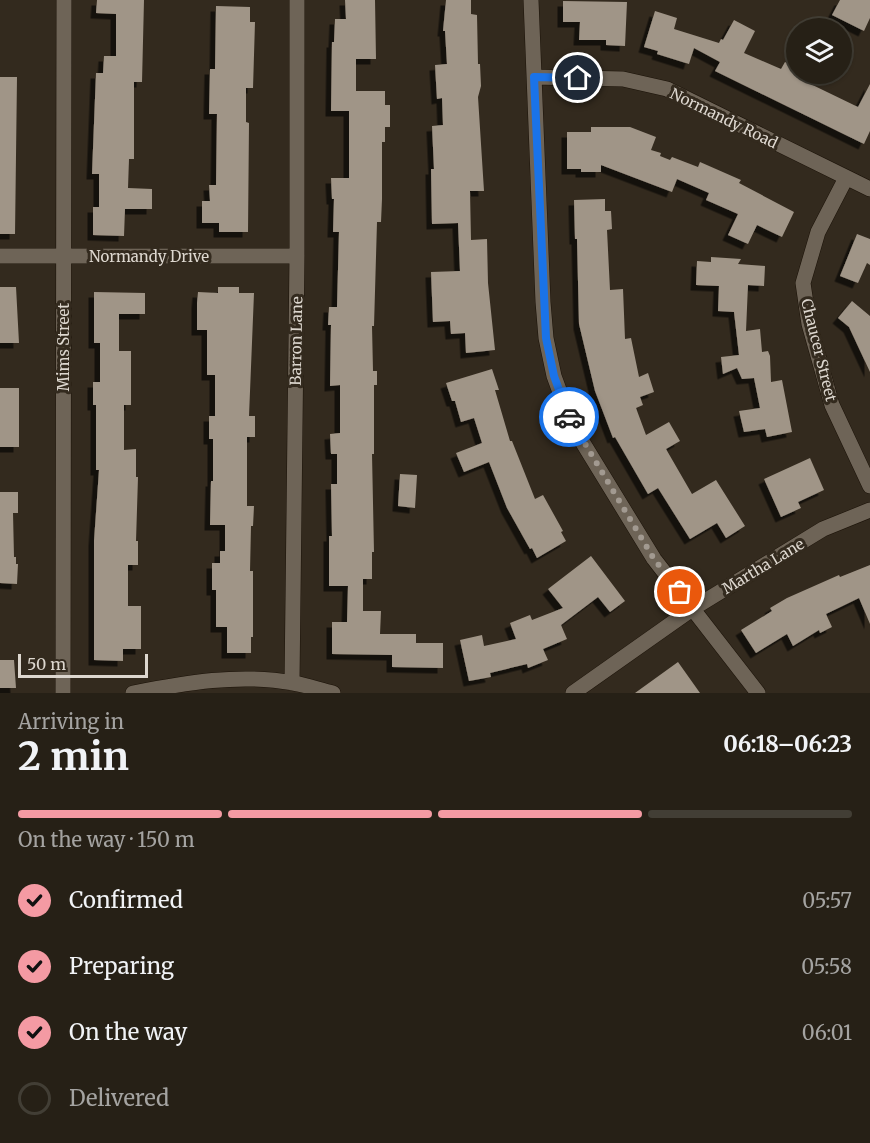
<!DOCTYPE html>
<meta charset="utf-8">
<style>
body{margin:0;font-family:Merriweather,serif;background:#2e281f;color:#f1f3f6;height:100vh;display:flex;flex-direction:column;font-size:22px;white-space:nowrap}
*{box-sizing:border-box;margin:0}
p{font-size:20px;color:#a4a3a1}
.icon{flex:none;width:33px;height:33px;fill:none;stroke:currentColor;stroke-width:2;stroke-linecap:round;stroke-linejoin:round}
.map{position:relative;height:693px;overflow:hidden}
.drawer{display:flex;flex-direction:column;background:#262016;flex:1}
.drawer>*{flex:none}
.fabs{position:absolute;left:786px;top:18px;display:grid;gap:12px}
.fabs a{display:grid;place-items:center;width:66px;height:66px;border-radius:50%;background:#262016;box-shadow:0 2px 4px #0004,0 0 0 2px #423e35;font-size:30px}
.scale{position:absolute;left:18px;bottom:15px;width:130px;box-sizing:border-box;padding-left:6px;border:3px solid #ddd7cf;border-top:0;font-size:16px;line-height:21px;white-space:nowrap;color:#ddd7cf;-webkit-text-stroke:4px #332a1e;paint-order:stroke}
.pin{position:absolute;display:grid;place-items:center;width:51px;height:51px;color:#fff;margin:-26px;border:3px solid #fff;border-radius:50%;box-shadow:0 2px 6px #0007}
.courier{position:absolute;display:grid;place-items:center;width:60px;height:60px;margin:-30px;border:4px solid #1a73e8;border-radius:50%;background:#fff;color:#222;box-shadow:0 2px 8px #0007}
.summary em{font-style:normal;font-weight:700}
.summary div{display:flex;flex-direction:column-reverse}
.summary{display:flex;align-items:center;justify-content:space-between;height:102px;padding:0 18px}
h1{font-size:39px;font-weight:700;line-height:45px}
.bar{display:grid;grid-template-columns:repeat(4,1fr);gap:9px 6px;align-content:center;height:72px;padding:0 18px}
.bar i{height:8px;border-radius:4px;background:#423e35}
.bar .selected{background:#f49aa3}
.bar p{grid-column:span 4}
ol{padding:0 18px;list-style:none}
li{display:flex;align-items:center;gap:18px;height:66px}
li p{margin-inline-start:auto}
li .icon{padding:6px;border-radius:50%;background:#f49aa3;color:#111;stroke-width:4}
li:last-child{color:#a4a3a1}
li i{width:33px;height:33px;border:3px solid #423e35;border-radius:50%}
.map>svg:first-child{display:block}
</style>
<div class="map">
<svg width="870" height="693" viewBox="0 0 870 693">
<defs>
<filter id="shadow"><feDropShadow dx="-5.5" dy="5.5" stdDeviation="0" flood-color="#0009"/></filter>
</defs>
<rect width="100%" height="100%" fill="#332a1e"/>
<!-- building -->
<path fill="#a09587" filter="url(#shadow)" d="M 97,0 L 144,0 L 142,82 L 134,82 L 134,159 L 129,159 L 128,188 L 152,189 L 152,209 L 125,209 L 124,236 L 93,235 L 93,207 L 99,207 L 99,174 L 92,174 L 96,73 L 103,73 L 104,56 L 116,56 L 116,14 L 96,13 Z
M 345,0 L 375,0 L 376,59 L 356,59 L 356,91 L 385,91 L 385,105 L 390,105 L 390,127 L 385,127 L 385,142 L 382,142 L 382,199 L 381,222 L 377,222 L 374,326 L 372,326 L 373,371 L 377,371 L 377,385 L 374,385 L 374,454 L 372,454 L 374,552 L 372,552 L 372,579 L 363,579 L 363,611 L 381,611 L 380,634 L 416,634 L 416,643 L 443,643 L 443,668 L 392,667 L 392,655 L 332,654 L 332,622 L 347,622 L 348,586 L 329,586 L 329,536 L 332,536 L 331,484 L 337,484 L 337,454 L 331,454 L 330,434 L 340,433 L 340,385 L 330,386 L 331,325 L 328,325 L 329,307 L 337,307 L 339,232 L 333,232 L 334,199 L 332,199 L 331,178 L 349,178 L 349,111 L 331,111 L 332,42 L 334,42 L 335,19 L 346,19 Z
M 446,0 L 471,0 L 471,14 L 477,15 L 478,64 L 480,64 L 481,86 L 478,97 L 484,191 L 470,191 L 471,240 L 487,239 L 488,283 L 495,350 L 466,353 L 465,333 L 451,334 L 450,321 L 433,322 L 431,272 L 460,271 L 458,223 L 432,224 L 431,169 L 434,169 L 432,126 L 443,125 L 442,98 L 437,99 L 435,65 L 447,64 L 445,31 L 443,31 Z
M 840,0 L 870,0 L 870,18 L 864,31 L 832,15 Z
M 563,1 L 627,2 L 625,46 L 606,45 L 606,40 L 579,40 L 580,22 L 563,22 Z
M 216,6 L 250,7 L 250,22 L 255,22 L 253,88 L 246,88 L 246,122 L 249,123 L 248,232 L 219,232 L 219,223 L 202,223 L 202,201 L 210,201 L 209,185 L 216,185 L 217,114 L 209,114 L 210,69 L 215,69 Z
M 655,11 L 677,18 L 674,29 L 719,43 L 721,39 L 723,40 L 734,20 L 755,31 L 744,53 L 781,69 L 785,62 L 796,68 L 796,77 L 858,107 L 870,84 L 870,131 L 864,144 L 715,71 L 720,62 L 694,48 L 689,64 L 657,54 L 658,51 L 644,47 Z
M 0,77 L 17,77 L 15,234 L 0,234 Z
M 591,127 L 630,127 L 656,137 L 651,150 L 661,153 L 660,156 L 670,160 L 672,157 L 698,167 L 700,162 L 741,180 L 739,183 L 794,212 L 782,237 L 757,225 L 748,244 L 728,235 L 738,214 L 706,200 L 709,193 L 677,179 L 672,192 L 601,165 L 601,172 L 581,172 L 581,169 L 567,169 L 567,132 L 591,132 Z
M 605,199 L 605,211 L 611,211 L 612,229 L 607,230 L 610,290 L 623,289 L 625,339 L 631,338 L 639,377 L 648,373 L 654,392 L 640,397 L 643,405 L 636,408 L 646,435 L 669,422 L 680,441 L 666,449 L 692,494 L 716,480 L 745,526 L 726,538 L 717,523 L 690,539 L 658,488 L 648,494 L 615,437 L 613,438 L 595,391 L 579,324 L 577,239 L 575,239 L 574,200 Z
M 857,234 L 870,239 L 870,265 L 867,263 L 858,283 L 840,276 Z
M 711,257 L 741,259 L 738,264 L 765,266 L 764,286 L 748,285 L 746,331 L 760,329 L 762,352 L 768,351 L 770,356 L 771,382 L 782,380 L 792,432 L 767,437 L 765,429 L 744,432 L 739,411 L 760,408 L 754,378 L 742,379 L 737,368 L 723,374 L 721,357 L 739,355 L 734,312 L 718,311 L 719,286 L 696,285 L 697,261 L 711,262 Z
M 0,287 L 16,287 L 19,343 L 0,343 Z
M 218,287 L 239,287 L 239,293 L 254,293 L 249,416 L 255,416 L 255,437 L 247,437 L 247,506 L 254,506 L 253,526 L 251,526 L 250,571 L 253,571 L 253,637 L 251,637 L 251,653 L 227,653 L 227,627 L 216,627 L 216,590 L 212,590 L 212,563 L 220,563 L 220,551 L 225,551 L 225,525 L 210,525 L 211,481 L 213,481 L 213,439 L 209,439 L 209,416 L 215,416 L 215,375 L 207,375 L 207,330 L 197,330 L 197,303 L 198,292 L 218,293 Z
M 94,292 L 145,293 L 145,314 L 119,314 L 119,351 L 131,351 L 131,405 L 124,405 L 124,450 L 136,449 L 136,477 L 138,477 L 136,541 L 138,541 L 138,565 L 128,565 L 128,606 L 141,606 L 141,649 L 123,649 L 123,661 L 94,660 L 94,541 L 99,470 L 96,470 L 96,405 L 93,405 L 93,382 L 100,382 L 100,343 L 94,343 Z
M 852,301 L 870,316 L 870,372 L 849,327 L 838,318 Z
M 492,369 L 499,390 L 495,390 L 510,441 L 512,441 L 535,499 L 543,495 L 563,531 L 561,532 L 566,541 L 537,558 L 532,548 L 530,549 L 507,508 L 489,462 L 464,472 L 456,453 L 482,443 L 474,418 L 461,422 L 455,401 L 452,401 L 446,383 Z
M 0,388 L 19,388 L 19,447 L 0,447 Z
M 810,458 L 824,490 L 798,502 L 801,508 L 781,517 L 764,479 Z
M 400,474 L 417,475 L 415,508 L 398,506 Z
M 0,492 L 18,492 L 18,513 L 13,513 L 14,557 L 16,557 L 16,564 L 18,564 L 17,584 L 0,583 Z
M 591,556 L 625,601 L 610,612 L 598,597 L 561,625 L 567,639 L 543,649 L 548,660 L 528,668 L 527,664 L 490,673 L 491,677 L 469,681 L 460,640 L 482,635 L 484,646 L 516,639 L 510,623 L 530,615 L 532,620 L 563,608 L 548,589 Z
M 870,565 L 870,624 L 859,598 L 826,614 L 832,627 L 820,633 L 819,630 L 793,646 L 787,634 L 756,653 L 741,630 L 772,611 L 770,608 L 787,598 L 839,575 L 840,577 Z
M 0,660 L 14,660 L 16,688 L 0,688 Z
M 678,662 L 700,693 L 635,693 Z"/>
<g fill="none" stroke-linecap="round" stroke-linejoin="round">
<!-- street casing -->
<g stroke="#1b1208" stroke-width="16">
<path id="street" d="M 531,0 L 543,302 L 546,338 L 554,376 L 572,425 L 654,559 L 758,693
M 534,77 L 623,79 L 667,89 L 870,189
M 846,178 L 818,232 L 803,283 L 809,324 L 832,405 L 870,486
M 0,256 L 297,256
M 292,683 L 297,256 L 297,0
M 63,693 L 64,0
M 133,693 C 185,683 239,673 293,683 C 306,685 320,690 333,693
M 573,693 L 692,609 L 823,529 L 870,510"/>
</g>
<!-- street -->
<use href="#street" stroke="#6e6457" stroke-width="15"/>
</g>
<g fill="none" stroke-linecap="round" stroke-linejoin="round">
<!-- done -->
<path stroke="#a29a91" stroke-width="6" stroke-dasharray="0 10.8" d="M 569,417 L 654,559 L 680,592"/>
<!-- route -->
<path stroke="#1a73e8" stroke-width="8" d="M 569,417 L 554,376 L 546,338 L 534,77 L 578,78"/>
</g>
<g text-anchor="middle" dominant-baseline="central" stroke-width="6" stroke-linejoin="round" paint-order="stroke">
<!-- street labels -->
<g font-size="15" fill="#ddd7cf" stroke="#332a1e">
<text transform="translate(724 118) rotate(26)">Normandy Road</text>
<text x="149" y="256">Normandy Drive</text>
<text transform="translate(296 341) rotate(-89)">Barron Lane</text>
<text transform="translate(63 347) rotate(-90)">Mims Street</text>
<text transform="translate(819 350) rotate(76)">Chaucer Street</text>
<text transform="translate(763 566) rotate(-31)">Martha Lane</text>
</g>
</g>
</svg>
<div class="fabs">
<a><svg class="icon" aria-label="layers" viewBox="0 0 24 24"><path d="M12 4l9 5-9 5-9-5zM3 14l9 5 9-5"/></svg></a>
</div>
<div class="scale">50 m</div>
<div class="pin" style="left:680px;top:592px;background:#ea580c"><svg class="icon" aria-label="bag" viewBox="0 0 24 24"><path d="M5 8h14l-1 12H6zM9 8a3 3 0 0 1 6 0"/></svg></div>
<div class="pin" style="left:578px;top:78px;background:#1f2937"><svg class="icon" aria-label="home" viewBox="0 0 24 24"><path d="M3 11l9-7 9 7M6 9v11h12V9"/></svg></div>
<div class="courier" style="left:569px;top:417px"><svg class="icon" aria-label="car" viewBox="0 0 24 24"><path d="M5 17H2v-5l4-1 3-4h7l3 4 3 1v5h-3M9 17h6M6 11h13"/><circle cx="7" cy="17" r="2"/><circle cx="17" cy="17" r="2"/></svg></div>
</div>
<section class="drawer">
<div class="summary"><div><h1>2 min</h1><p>Arriving in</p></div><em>06:18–06:23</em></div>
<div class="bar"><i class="selected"></i><i class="selected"></i><i class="selected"></i><i></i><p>On the way · 150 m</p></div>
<ol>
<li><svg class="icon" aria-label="check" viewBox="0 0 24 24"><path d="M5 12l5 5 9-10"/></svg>Confirmed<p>05:57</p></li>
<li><svg class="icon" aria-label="check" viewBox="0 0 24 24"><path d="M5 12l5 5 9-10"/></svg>Preparing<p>05:58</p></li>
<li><svg class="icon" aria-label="check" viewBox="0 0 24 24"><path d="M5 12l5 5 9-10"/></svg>On the way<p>06:01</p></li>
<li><i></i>Delivered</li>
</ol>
</section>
